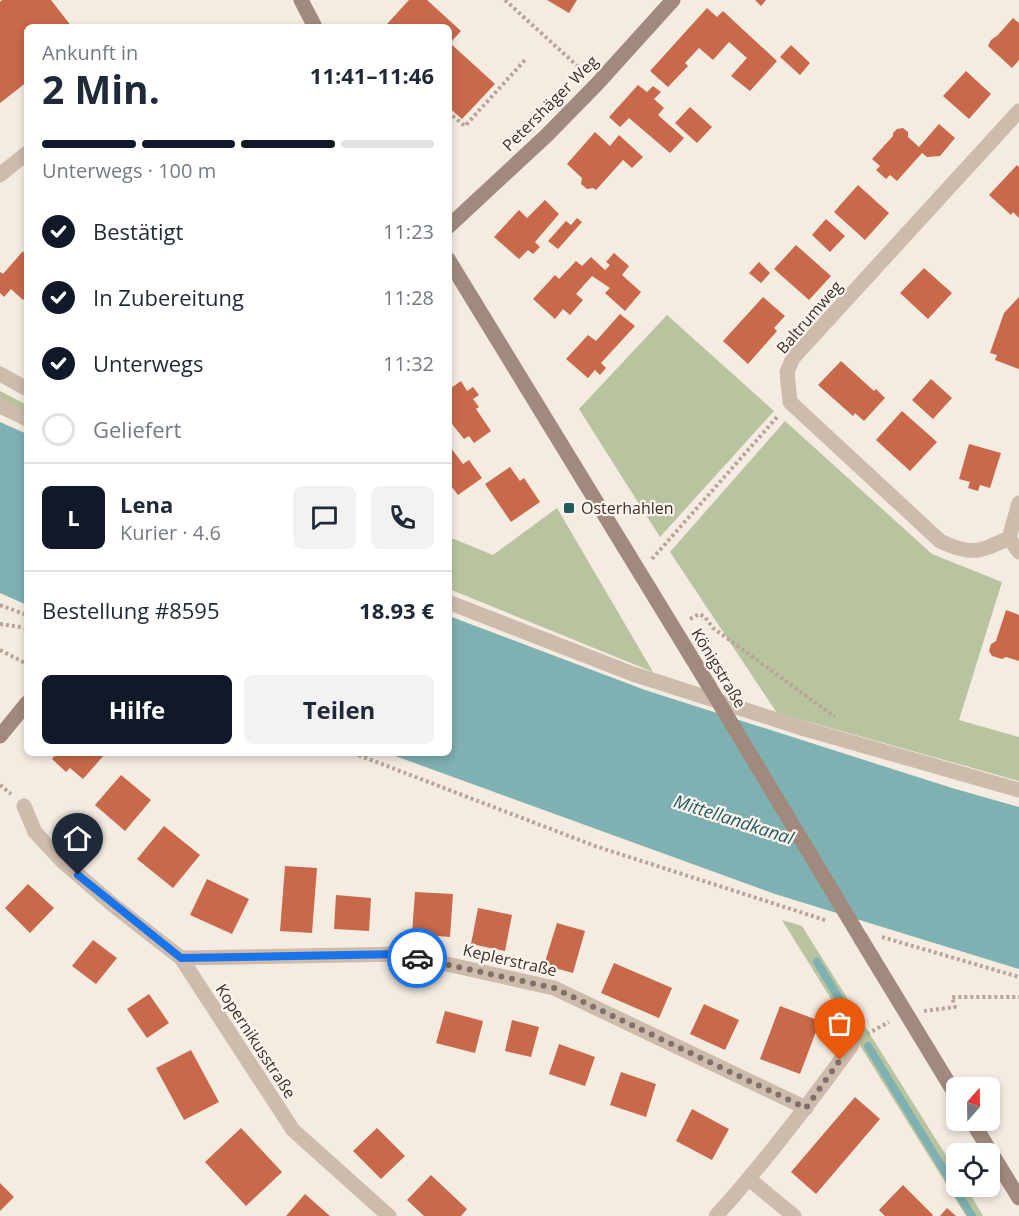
<!DOCTYPE html>
<html lang="de">
<meta charset="utf-8">
<style>
body{margin:0;font-family:"Open Sans",sans-serif;background:#f2f2f3;color:#1f2937;height:100vh;display:flex;flex-direction:column;font-size:22px;white-space:nowrap}
*{box-sizing:border-box;margin:0}
p{font-size:20px;color:#747a83}
.icon{flex:none;width:33px;height:33px;fill:none;stroke:currentColor;stroke-width:2;stroke-linecap:round;stroke-linejoin:round}
.map{position:relative;flex:1;overflow:hidden}
.panel{position:absolute;left:24px;top:24px;width:428px;height:732px;display:flex;flex-direction:column;background:#fff;border-radius:9px;box-shadow:0 3px 9px #0003}
.panel>*{flex:none}
.needle{width:39px;rotate:20deg}
.buttons{position:absolute;left:946px;top:1077px;display:grid;gap:12px}
.buttons a{display:grid;place-items:center;width:54px;height:54px;border-radius:9px;background:#fff;box-shadow:0 3px 9px #0003;font-size:30px}
.pin{position:absolute;display:grid;place-items:center;width:51px;height:51px;color:#fff;margin:-62px -26px;border-radius:50% 50% 50% 0;rotate:-45deg;box-shadow:0 0 6px #0007}
.pin .icon{rotate:45deg}
.courier{position:absolute;display:grid;place-items:center;width:60px;height:60px;margin:-30px;border:4px solid #1a73e8;border-radius:50%;background:#fff;color:#222;box-shadow:0 2px 8px #0007}
.overview em{font-style:normal;font-weight:700}
.overview div{display:flex;flex-direction:column-reverse}
.overview{display:flex;align-items:center;justify-content:space-between;height:102px;padding:0 18px}
h1{font-size:39px;font-weight:700;line-height:45px}
.bar{display:grid;grid-template-columns:repeat(4,1fr);gap:9px 6px;align-content:center;height:72px;padding:0 18px}
.bar i{height:8px;border-radius:4px;background:#e0e1e3}
.bar .active{background:#111827}
.bar p{grid-column:span 4}
.line{display:flex;align-items:center;gap:15px;padding:0 18px;border-top:2px solid #e0e1e3}
.line div{flex:1}
.round{display:grid;place-items:center;flex:none;width:63px;height:63px;border-radius:9px;background:#f2f2f3}
ol{padding:0 18px;list-style:none}
li{display:flex;align-items:center;gap:18px;height:66px}
li p{margin-inline-start:auto}
li .icon{padding:6px;border-radius:50%;background:#111827;color:#fff;stroke-width:4}
li:last-child{color:#747a83}
li i{width:33px;height:33px;border:3px solid #e0e1e3;border-radius:50%}
.button{display:flex;gap:12px;margin-top:auto;padding:12px 18px}
.button a{flex:1;height:69px;border-radius:9px;background:#111827;color:#fff;font-size:24px;font-weight:700;line-height:69px;text-align:center}
.button a+a{background:#f2f2f3;color:#1f2937}
.map>svg:first-child{display:block}
</style>
<div class="map">
<svg width="1019" height="1216" viewBox="0 0 1019 1216">
<rect width="100%" height="100%" fill="#f4ebe1"/>
<!-- green -->
<path fill="#b8c4a0" d="M 667,315 L 774,411 L 660,537 L 579,409 Z
M 0,391 L 27,405 L 27,414 L 0,402 Z
M 785,421 L 932,554 L 1002,582 L 959,720 L 1019,737 L 1019,781 L 777,713 L 670,552 Z
M 557,508 L 653,672 L 449,589 L 449,537 L 493,555 Z
M 782,920 L 802,926 L 957,1173 L 957,1186 L 966,1187 L 983,1216 L 966,1216 Z"/>
<!-- water -->
<path fill="#7fb0b2" d="M 0,422 L 27,434 L 27,605 L 0,593 Z
M 449,616 L 645,690 L 952,788 L 1019,807 L 1019,969 L 775,894 L 387,753 L 448,753 Z"/>
<g fill="none" stroke-linecap="round" stroke-linejoin="round">
<!-- stream -->
<path stroke="#7fb0b2" stroke-width="8" d="M 817,962 L 855,1025
M 868,1046 L 972,1216"/>
</g>
<!-- building -->
<path fill="#c8694b" d="M 2,0 L 51,0 L 72,27 L 27,27 L 27,82 L 0,103 L 0,2 Z
M 409,0 L 427,0 L 461,31 L 450,43 L 495,84 L 462,119 L 448,107 L 448,27 L 390,27 L 387,24 Z
M 547,0 L 577,0 L 569,13 Z
M 755,0 L 766,0 L 761,6 Z
M 707,8 L 717,17 L 723,11 L 777,61 L 750,91 L 731,76 L 747,58 L 729,42 L 713,60 L 699,48 L 685,63 L 688,66 L 668,87 L 650,71 Z
M 1013,18 L 1019,23 L 1019,60 L 1012,68 L 988,46 L 991,40 L 998,35 Z
M 791,45 L 810,63 L 800,75 L 780,57 Z
M 966,71 L 991,94 L 969,119 L 943,96 Z
M 638,85 L 647,92 L 653,86 L 661,92 L 654,99 L 664,108 L 658,115 L 684,138 L 670,153 L 629,118 L 620,127 L 609,117 Z
M 690,107 L 712,127 L 697,143 L 675,123 Z
M 939,124 L 955,138 L 940,156 L 927,157 L 922,153 L 897,181 L 890,175 L 886,179 L 876,170 L 880,166 L 872,159 L 893,136 L 893,133 L 897,129 L 903,128 L 908,132 L 908,137 L 919,147 Z
M 595,132 L 610,146 L 619,135 L 643,157 L 632,168 L 623,160 L 596,190 L 593,188 L 587,189 L 581,184 L 582,178 L 567,164 Z
M 1017,165 L 1019,167 L 1019,218 L 1013,212 L 1011,215 L 989,195 Z
M 858,185 L 889,213 L 865,240 L 834,212 Z
M 545,200 L 559,214 L 535,242 L 540,247 L 533,254 L 528,250 L 519,259 L 494,237 L 519,210 L 527,218 Z
M 577,218 L 582,222 L 558,249 L 548,241 L 566,221 L 571,225 Z
M 826,219 L 845,236 L 830,252 L 812,235 Z
M 796,245 L 831,276 L 809,300 L 774,269 Z
M 27,250 L 27,296 L 23,300 L 11,289 L 4,297 L 0,293 L 0,272 L 3,274 L 23,251 L 24,253 Z
M 614,253 L 629,266 L 622,275 L 641,292 L 625,311 L 605,293 L 610,288 L 592,276 L 576,294 L 583,300 L 570,315 L 563,309 L 555,319 L 533,299 L 555,275 L 559,279 L 576,261 L 582,266 L 591,257 L 605,270 L 610,265 L 606,262 Z
M 759,262 L 770,273 L 761,283 L 749,273 Z
M 924,268 L 952,293 L 928,319 L 900,293 Z
M 763,297 L 785,316 L 774,328 L 777,331 L 748,364 L 723,341 Z
M 1019,297 L 1019,369 L 995,360 L 997,355 L 990,353 L 1004,313 Z
M 620,314 L 635,326 L 601,363 L 606,368 L 600,375 L 595,370 L 588,378 L 566,359 L 588,335 L 596,341 Z
M 841,361 L 874,391 L 876,389 L 885,398 L 864,421 L 855,413 L 853,416 L 818,385 Z
M 931,379 L 952,398 L 933,419 L 912,400 Z
M 461,381 L 467,391 L 473,387 L 479,395 L 473,399 L 479,407 L 476,409 L 491,431 L 474,443 L 469,436 L 464,439 L 448,419 L 448,390 Z
M 902,411 L 937,442 L 910,471 L 876,440 Z
M 448,444 L 463,464 L 469,460 L 482,478 L 458,495 L 448,482 Z
M 969,444 L 1001,453 L 990,488 L 980,485 L 978,491 L 968,488 L 970,482 L 959,479 Z
M 510,467 L 520,481 L 524,478 L 540,502 L 511,522 L 485,484 Z
M 1006,610 L 1019,615 L 1019,661 L 1006,657 L 1002,659 L 992,656 L 989,651 L 991,644 L 996,641 Z
M 57,753 L 106,753 L 83,779 L 70,768 L 66,772 L 52,759 Z
M 121,775 L 151,800 L 125,831 L 95,805 Z
M 164,826 L 200,855 L 173,888 L 137,859 Z
M 285,866 L 317,868 L 312,933 L 280,931 Z
M 207,879 L 249,899 L 232,934 L 190,915 Z
M 28,884 L 54,908 L 30,933 L 5,908 Z
M 415,892 L 453,894 L 450,937 L 412,934 Z
M 336,895 L 371,898 L 369,931 L 334,929 Z
M 478,908 L 512,915 L 505,951 L 471,944 Z
M 557,923 L 585,931 L 573,973 L 544,965 Z
M 93,940 L 117,958 L 96,984 L 72,966 Z
M 614,963 L 672,988 L 659,1018 L 601,993 Z
M 149,994 L 169,1023 L 147,1038 L 127,1009 Z
M 704,1004 L 739,1020 L 725,1050 L 690,1034 Z
M 780,1006 L 820,1021 L 800,1074 L 760,1059 Z
M 445,1011 L 483,1021 L 475,1053 L 436,1043 Z
M 512,1020 L 539,1027 L 531,1057 L 505,1051 Z
M 559,1044 L 595,1057 L 585,1086 L 549,1074 Z
M 191,1050 L 219,1102 L 184,1120 L 156,1068 Z
M 621,1072 L 656,1084 L 646,1117 L 610,1105 Z
M 855,1097 L 880,1119 L 816,1194 L 791,1172 Z
M 692,1109 L 729,1129 L 712,1160 L 676,1141 Z
M 241,1128 L 282,1172 L 246,1206 L 205,1162 Z
M 377,1128 L 405,1156 L 381,1179 L 353,1151 Z
M 431,1175 L 467,1209 L 461,1216 L 424,1216 L 407,1200 Z
M 0,1183 L 14,1197 L 0,1211 Z
M 903,1185 L 933,1215 L 932,1216 L 885,1216 L 879,1210 Z
M 305,1194 L 330,1216 L 286,1216 Z
M 947,1208 L 956,1216 L 940,1216 Z"/>
<g fill="none" stroke-linecap="round" stroke-linejoin="round">
<!-- path -->
<path stroke="#b9a596" stroke-width="4" stroke-dasharray="3 3" stroke-linecap="butt" d="M 505,0 L 584,72
M 448,112 L 465,126 L 525,60
M 652,559 L 778,416
M 0,605 L 27,615
M 690,619 L 699,614 L 705,617 L 713,628 L 835,717
M 0,624 L 27,628
M 0,650 L 27,664
M 353,753 L 595,846 L 828,921
M 0,785 L 11,794
M 882,937 L 1019,977
M 924,1011 L 955,1007 L 952,997 L 1019,997
M 867,1034 L 889,1022"/>
<!-- lane -->
<path stroke="#cdbbac" stroke-width="15" d="M 0,175 L 27,153
M 0,406 L 27,419
M 448,602 L 633,674 L 805,729 L 1019,790"/>
<!-- street -->
<path stroke="#cdbbac" stroke-width="15" d="M 0,374 L 27,389
M 1009,538 C 979,552 971,556 940,541 L 790,402 L 787,372 L 793,358 L 1019,111
M 1009,538 L 1019,503
M 1009,538 L 1019,552
M 24,806 L 35,832 L 61,860 L 113,905 L 181,958 L 293,1130 L 389,1216
M 181,958 L 402,954 L 554,988 L 806,1108
M 749,1179 L 794,1216
M 716,1216 C 765,1162 809,1104 852,1045"/>
<!-- secondary -->
<path stroke="#a18a7d" stroke-width="15" d="M 301,0 L 315,27
M 448,227 L 547,135 L 597,84 L 673,0
M 448,259 L 709,686
M 0,736 L 27,703
M 861,939 L 957,1097
M 971,1120 L 1019,1198"/>
<!-- secondary-bridge -->
<path stroke="#a18a7d" stroke-width="15" d="M 709,686 L 861,939"/>
</g>
<g fill="none" stroke-linecap="round" stroke-linejoin="round">
<!-- done -->
<path stroke="#7c716b" stroke-width="6" stroke-dasharray="0 10.8" d="M 417,958 L 554,988 L 806,1108 L 840,1060"/>
<!-- route -->
<path stroke="#1a73e8" stroke-width="8" d="M 78,875 L 181,958 L 402,954 L 417,958"/>
</g>
<!-- markers -->
<rect fill="#1f5a5e" stroke="#fbf5ee" stroke-width="2" x="563" y="502" width="12" height="12" rx="3"/>
<g text-anchor="middle" dominant-baseline="central" stroke-width="4.5" stroke-linejoin="round" paint-order="stroke">
<!-- street labels -->
<g font-size="16" fill="#3b302b" stroke="#fbf5ee">
<text transform="translate(550 103) rotate(-45)">Petershäger Weg</text>
<text transform="translate(809 317) rotate(-49)">Baltrumweg</text>
<text transform="translate(719 668) rotate(59)">Königstraße</text>
<text transform="translate(510 960) rotate(13)">Keplerstraße</text>
<text transform="translate(256 1041) rotate(57)">Kopernikusstraße</text>
</g>
<!-- poi labels -->
<g font-size="16" fill="#3b302b" stroke="#fbf5ee" text-anchor="start">
<text x="581" y="508">Osterhahlen</text>
</g>
<!-- water labels -->
<g font-size="18" font-style="italic" fill="#1f5a5e" stroke="#fbf5ee">
<text transform="translate(734 819) rotate(18)">Mittellandkanal</text>
</g>
</g>
</svg>
<div class="buttons">
<a><svg class="needle" viewBox="-14 -14 28 28"><path d="M0-13l5 13h-10z" fill="#e53935"/><path d="M0 13l5-13h-10z" fill="#747a83"/></svg></a>
<a><svg class="icon" aria-label="locate" viewBox="0 0 24 24"><circle cx="12" cy="12" r="6"/><path d="M12 2v4M12 18v4M2 12h4M18 12h4"/></svg></a>
</div>
<div class="pin" style="left:840px;top:1060px;background:#ea580c"><svg class="icon" aria-label="bag" viewBox="0 0 24 24"><path d="M5 8h14l-1 12H6zM9 8a3 3 0 0 1 6 0"/></svg></div>
<div class="pin" style="left:78px;top:875px;background:#1f2937"><svg class="icon" aria-label="home" viewBox="0 0 24 24"><path d="M3 11l9-7 9 7M6 9v11h12V9"/></svg></div>
<div class="courier" style="left:417px;top:958px"><svg class="icon" aria-label="car" viewBox="0 0 24 24"><path d="M5 17H2v-5l4-1 3-4h7l3 4 3 1v5h-3M9 17h6M6 11h13"/><circle cx="7" cy="17" r="2"/><circle cx="17" cy="17" r="2"/></svg></div>
<section class="panel">
<div class="overview"><div><h1>2 Min.</h1><p>Ankunft in</p></div><em>11:41–11:46</em></div>
<div class="bar"><i class="active"></i><i class="active"></i><i class="active"></i><i></i><p>Unterwegs · 100 m</p></div>
<ol>
<li><svg class="icon" aria-label="check" viewBox="0 0 24 24"><path d="M5 12l5 5 9-10"/></svg>Bestätigt<p>11:23</p></li>
<li><svg class="icon" aria-label="check" viewBox="0 0 24 24"><path d="M5 12l5 5 9-10"/></svg>In Zubereitung<p>11:28</p></li>
<li><svg class="icon" aria-label="check" viewBox="0 0 24 24"><path d="M5 12l5 5 9-10"/></svg>Unterwegs<p>11:32</p></li>
<li><i></i>Geliefert</li>
</ol>
<div class="line" style="height:108px"><b class="round" style="background:#111827;color:#fff">L</b><div><b>Lena</b><p>Kurier · 4.6</p></div><a class="round"><svg class="icon" aria-label="chat" viewBox="0 0 24 24"><path d="M4 5h16v11H9l-5 4z"/></svg></a><a class="round"><svg class="icon" aria-label="phone" viewBox="0 0 24 24"><path d="M5 4h4l2 5-3 2q2 4 5 5l2-3 5 2v4C11 20 4 13 5 4z"/></svg></a></div>
<div class="line" style="height:78px"><div>Bestellung #8595</div><b>18.93 €</b></div>
<div class="button"><a>Hilfe</a><a>Teilen</a></div>
</section>
</div>
